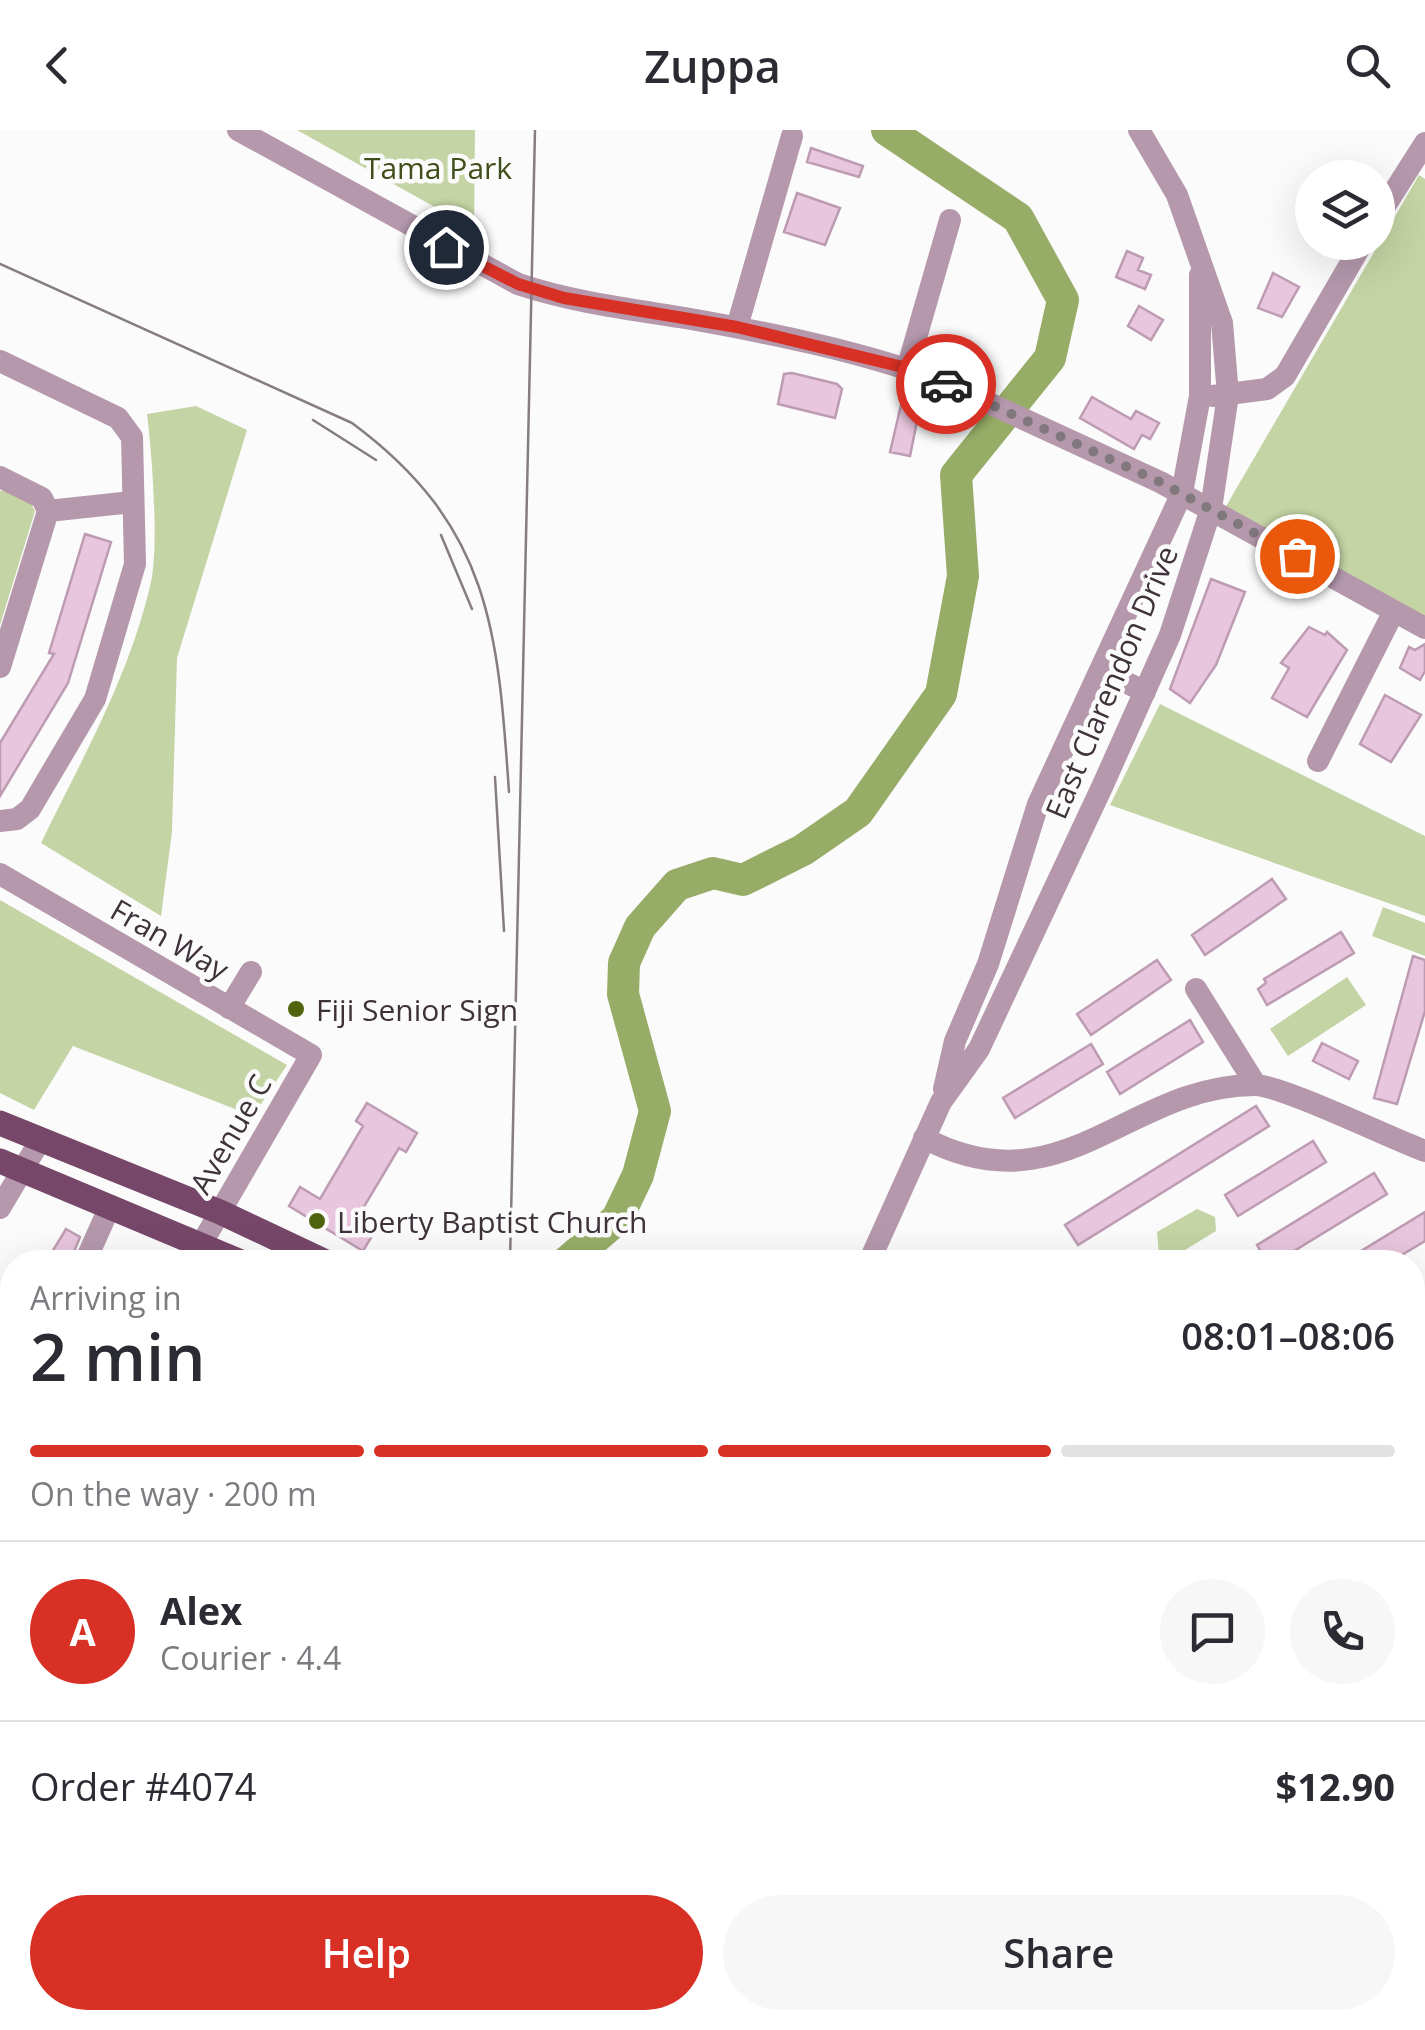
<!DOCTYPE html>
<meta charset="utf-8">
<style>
body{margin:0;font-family:"Open Sans",sans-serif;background:#f7f7f7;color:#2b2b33;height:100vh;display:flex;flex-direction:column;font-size:38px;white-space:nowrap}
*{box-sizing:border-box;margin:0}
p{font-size:32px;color:#7c7c81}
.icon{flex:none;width:55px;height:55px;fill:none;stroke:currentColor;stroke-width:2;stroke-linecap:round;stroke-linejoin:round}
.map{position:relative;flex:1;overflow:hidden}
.drawer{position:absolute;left:0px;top:1120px;width:1425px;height:780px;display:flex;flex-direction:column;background:#fff;border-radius:40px 40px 0 0;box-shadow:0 10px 40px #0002}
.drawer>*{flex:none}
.buttons{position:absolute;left:1295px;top:30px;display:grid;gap:20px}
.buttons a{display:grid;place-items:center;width:100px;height:100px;border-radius:50%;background:#fff;box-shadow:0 10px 40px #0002;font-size:50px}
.pin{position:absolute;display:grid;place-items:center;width:85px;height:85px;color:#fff;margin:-42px;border:5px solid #fff;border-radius:50%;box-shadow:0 2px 10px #0007}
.courier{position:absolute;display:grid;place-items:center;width:100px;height:100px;margin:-50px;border:8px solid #d93025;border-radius:50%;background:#fff;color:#222;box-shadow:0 2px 12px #0007}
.overview em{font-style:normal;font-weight:600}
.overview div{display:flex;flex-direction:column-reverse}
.overview{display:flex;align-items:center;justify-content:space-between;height:170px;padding:0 30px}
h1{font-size:65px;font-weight:600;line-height:75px}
.bar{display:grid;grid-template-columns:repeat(4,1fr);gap:15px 10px;align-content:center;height:120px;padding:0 30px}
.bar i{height:12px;border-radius:8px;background:#e1e1e2}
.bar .active{background:#d93025}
.bar p{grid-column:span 4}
.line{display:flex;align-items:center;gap:25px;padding:0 30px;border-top:2px solid #e1e1e2}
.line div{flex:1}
.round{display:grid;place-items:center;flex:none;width:105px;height:105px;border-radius:52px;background:#f7f7f7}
.cta{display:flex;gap:20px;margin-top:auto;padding:20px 30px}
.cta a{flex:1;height:115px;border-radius:60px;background:#d93025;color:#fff;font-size:40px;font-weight:600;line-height:115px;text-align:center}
.cta a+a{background:#f7f7f7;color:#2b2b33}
header{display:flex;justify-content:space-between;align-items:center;height:130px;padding:0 30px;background:#fff;font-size:45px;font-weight:600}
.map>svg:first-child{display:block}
</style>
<header><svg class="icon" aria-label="back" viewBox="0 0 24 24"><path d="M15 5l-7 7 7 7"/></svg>Zuppa<svg class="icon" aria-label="search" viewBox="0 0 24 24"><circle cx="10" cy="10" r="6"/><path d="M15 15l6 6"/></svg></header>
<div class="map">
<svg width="1425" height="1900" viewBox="0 0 1425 1900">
<rect width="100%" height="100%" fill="#fbfbfb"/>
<!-- green -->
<path fill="#c4d4a4" d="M 297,0 L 475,0 L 474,99 Z
M 1419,45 L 1425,49 L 1425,495 L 1225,378 Z
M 196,276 L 247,300 L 177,528 L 172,702 L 161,786 L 41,713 C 82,629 130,545 151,452 C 159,416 152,322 147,284 Z
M 11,360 L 29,370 L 35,381 L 0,495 L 0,361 Z
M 1160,574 L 1425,706 L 1425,786 L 1110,675 Z
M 0,770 L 287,935 L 253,986 L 73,916 L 34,980 L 0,963 Z
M 1383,777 L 1425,793 L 1425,826 L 1372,806 Z
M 1347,847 L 1366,875 L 1288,926 L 1270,899 Z
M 1197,1079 L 1215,1087 L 1216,1101 L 1172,1128 L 1159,1124 L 1157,1102 Z
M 12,1666 L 12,1888 L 304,1888 L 286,1900 L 0,1900 L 0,1684 Z"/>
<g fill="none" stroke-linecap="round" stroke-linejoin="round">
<!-- stream -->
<path stroke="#97ad67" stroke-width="5" d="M 0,1581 L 12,1588"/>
<!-- river -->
<path stroke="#97ad67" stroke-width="32" d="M 567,1132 L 617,1089 L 638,1045 L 655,981 L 623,864 L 624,833 L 640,797 L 677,755 L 713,743 L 743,750 L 803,720 L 858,682 L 941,564 L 963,446 L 956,345 L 1050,228 L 1063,170 L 1018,88 L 887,0
M 107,1900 L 114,1888"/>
</g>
<!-- building -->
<path fill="#e8c6dd" stroke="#bd9cb3" stroke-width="2.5" d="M 811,18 L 863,36 L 859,47 L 807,32 Z
M 797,63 L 840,78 L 825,115 L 784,102 Z
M 1127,121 L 1143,128 L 1138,140 L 1151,145 L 1145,159 L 1116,147 Z
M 1273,143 L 1299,157 L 1282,187 L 1258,178 Z
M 1139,176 L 1163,190 L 1151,210 L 1128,196 Z
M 792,243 L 837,254 L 842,259 L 835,288 L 778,274 L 784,244 Z
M 1092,267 L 1131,289 L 1136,281 L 1159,293 L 1150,309 L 1142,305 L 1134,319 L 1080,288 Z
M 901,275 L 919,281 L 910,326 L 890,322 Z
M 85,404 L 111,412 L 68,553 L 0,666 L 0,613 L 54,524 L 49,523 Z
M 1211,449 L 1245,462 L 1216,535 L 1190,573 L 1170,559 Z
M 1309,497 L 1325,505 L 1327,502 L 1347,520 L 1307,587 L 1272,568 L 1289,538 L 1281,533 Z
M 1425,514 L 1425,541 L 1420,550 L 1400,538 L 1409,517 L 1415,520 Z
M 1385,565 L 1421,585 L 1391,632 L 1360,614 Z
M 1272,749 L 1286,769 L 1205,825 L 1192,805 Z
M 1341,802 L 1354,823 L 1267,875 L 1258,859 L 1266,853 L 1264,849 Z
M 1413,826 L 1425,830 L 1425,881 L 1397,974 L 1374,968 Z
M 1157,830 L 1171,850 L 1091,905 L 1077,884 Z
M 1190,890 L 1203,912 L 1120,964 L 1107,942 Z
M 1322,913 L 1358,931 L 1349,949 L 1313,931 Z
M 1091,914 L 1103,934 L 1015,988 L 1003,968 Z
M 367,973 L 417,1003 L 406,1022 L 399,1018 L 356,1090 L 375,1101 L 363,1121 L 289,1076 L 300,1057 L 320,1069 L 363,996 L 356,991 Z
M 1256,976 L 1269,996 L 1078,1115 L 1065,1095 Z
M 1313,1011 L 1326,1032 L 1238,1086 L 1225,1065 Z
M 1374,1043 L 1387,1064 L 1276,1132 L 1267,1132 L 1257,1115 Z
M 1425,1082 L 1425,1111 L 1390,1132 L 1343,1132 Z
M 66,1099 L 80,1107 L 70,1132 L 46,1132 Z"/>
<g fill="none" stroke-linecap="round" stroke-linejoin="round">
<!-- minor -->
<path stroke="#b598ac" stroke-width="22" d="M 238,0 L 518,154 C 572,172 629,179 685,188 C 770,203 860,221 941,251 L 1160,352 L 1425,498
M 1378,87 L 1425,13
M 737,197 L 792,6
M 0,231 L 118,288 L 132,307 L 135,434 L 95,569 L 30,679 L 17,689 L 0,691
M 907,239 L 950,90
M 1213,266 L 1267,259 L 1285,246 L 1363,112
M 0,347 L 42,368 L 48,381
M 48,381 L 132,372
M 0,537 L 48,381
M 1102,540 L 1145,562
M 1318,631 L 1394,481
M 0,744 L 311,925 L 202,1113
M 1196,859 L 1256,955
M 229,878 L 251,842
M 944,959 L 955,911 L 988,834 L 1038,674 L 1182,363 L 1200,266 L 1200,145
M 924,1008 C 1062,1081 1128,955 1255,955 C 1281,955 1392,1009 1425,1021
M 0,1078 L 41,1009
M 85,1132 L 110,1076
M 869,1132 L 941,972 L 979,919 L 1102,657 L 1170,505 L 1211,379 L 1228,265 L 1222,193 L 1177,65 L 1139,0
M 0,1467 L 12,1449
M 1412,1606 L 1425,1593
M 1412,1643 L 1425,1650
M 532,1888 L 532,1900
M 332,1900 L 351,1888
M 850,1900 L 862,1888
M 1009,1900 L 1012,1888"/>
<!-- major -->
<path stroke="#77476a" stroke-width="25" d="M 0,993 L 220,1082 L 326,1132
M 0,1031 L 241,1132
M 1412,1195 L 1425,1185
M 1089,1888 L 1099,1900"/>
<!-- tram -->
<path stroke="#857d83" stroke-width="2.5" d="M 0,134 L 352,293 C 491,396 498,501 509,662
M 313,290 L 376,330
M 441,405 L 472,479
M 495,647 L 504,801
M 510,1132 L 535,0
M 494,1900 L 494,1888"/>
</g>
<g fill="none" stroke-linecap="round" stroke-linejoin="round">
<!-- done -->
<path stroke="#81787e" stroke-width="10" stroke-dasharray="0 18" d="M 946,254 L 1160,352 L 1297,426"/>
<!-- route -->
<path stroke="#d93025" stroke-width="12" d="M 446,117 L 518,154 L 564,168 L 737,197 L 907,238 L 946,254"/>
</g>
<!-- markers -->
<g fill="#50640f" stroke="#fbfbfb" stroke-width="4">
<circle cx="296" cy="879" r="10"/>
<circle cx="317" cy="1091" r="10"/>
</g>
<g text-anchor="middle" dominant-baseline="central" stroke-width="9" stroke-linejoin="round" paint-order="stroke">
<!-- park labels -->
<g font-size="30" fill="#404e1b" stroke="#fbfbfb">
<text x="438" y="37">Tama Park</text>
</g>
<!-- street labels -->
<g font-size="30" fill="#3f323b" stroke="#fbfbfb">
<text transform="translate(1111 552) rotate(-67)">East Clarendon Drive</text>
<text transform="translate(170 809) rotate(30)">Fran Way</text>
<text transform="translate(230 1004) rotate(-60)">Avenue C</text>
</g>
<!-- poi labels -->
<g font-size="30" fill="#3f323b" stroke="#fbfbfb" text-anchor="start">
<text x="316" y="879">Fiji Senior Sign</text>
<text x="337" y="1091">Liberty Baptist Church</text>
</g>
</g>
</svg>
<div class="buttons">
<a><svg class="icon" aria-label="layers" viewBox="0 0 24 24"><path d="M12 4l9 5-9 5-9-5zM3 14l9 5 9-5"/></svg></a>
</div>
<div class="pin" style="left:1297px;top:426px;background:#ea580c"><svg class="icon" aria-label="bag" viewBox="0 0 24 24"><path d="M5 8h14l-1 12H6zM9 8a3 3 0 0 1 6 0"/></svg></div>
<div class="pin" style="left:446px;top:117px;background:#1f2937"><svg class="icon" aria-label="home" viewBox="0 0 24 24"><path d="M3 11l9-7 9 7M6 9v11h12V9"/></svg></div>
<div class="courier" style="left:946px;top:254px"><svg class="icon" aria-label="car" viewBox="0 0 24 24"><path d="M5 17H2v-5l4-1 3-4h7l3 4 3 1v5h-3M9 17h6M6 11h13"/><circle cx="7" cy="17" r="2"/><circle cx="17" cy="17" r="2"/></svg></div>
<section class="drawer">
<div class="overview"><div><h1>2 min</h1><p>Arriving in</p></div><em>08:01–08:06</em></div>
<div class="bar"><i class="active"></i><i class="active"></i><i class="active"></i><i></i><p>On the way · 200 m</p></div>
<div class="line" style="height:180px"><b class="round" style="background:#d93025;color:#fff">A</b><div><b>Alex</b><p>Courier · 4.4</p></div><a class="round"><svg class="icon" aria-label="chat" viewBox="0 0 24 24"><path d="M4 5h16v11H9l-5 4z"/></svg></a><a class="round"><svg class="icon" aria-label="phone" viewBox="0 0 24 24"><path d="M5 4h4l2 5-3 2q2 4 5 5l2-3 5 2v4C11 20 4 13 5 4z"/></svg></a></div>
<div class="line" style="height:130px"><div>Order #4074</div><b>$12.90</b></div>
<div class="cta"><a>Help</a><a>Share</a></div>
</section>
</div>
